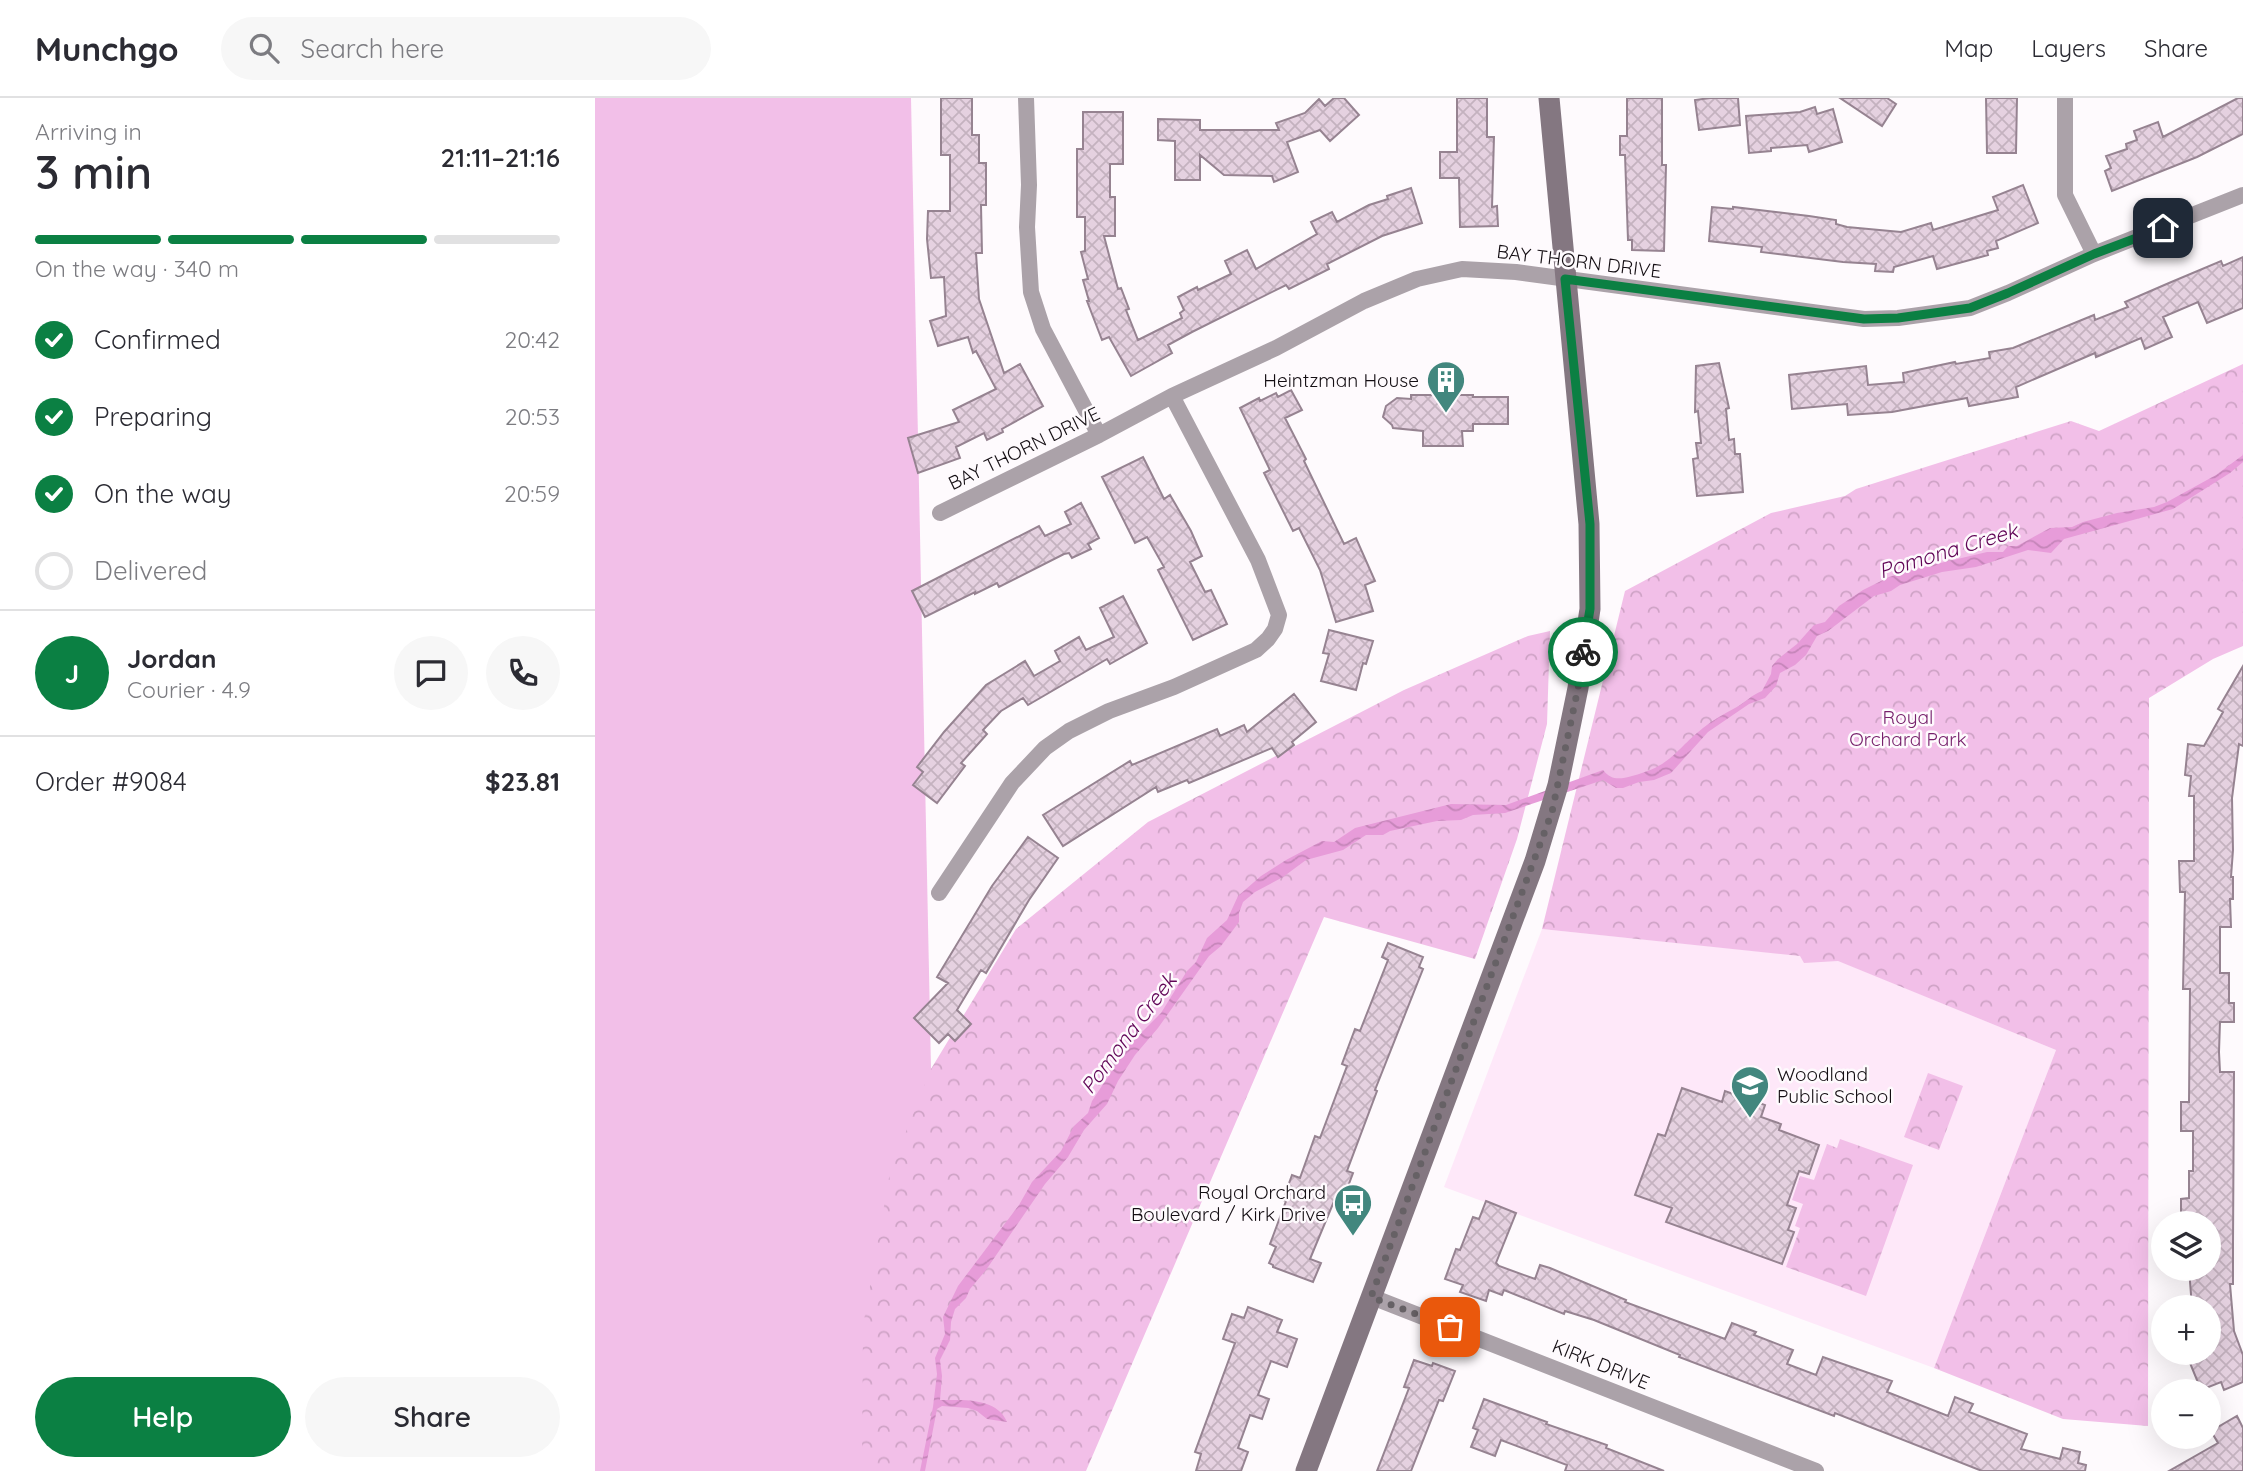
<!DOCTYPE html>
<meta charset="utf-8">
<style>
body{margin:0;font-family:Quicksand,sans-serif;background:#f7f7f7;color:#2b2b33;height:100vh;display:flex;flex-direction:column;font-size:26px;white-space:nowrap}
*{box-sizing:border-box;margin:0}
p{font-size:23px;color:#7c7c81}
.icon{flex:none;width:38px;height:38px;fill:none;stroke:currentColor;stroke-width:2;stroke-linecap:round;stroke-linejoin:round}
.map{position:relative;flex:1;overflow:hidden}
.details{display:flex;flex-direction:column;background:#fff;width:595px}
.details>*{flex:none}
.fabs{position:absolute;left:1556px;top:1113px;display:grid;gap:14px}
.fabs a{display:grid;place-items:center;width:70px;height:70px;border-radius:50%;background:#fff;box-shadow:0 7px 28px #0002;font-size:35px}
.pin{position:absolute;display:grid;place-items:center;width:60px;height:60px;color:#fff;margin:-30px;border-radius:14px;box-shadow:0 4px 10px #0006}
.courier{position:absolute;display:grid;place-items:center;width:70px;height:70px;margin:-35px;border:5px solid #0b8043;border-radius:50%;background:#fff;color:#222;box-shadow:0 2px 9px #0007}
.overview em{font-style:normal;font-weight:600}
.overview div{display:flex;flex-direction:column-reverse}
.overview{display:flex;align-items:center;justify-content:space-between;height:119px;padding:0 35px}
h1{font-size:46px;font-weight:600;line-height:52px}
.bar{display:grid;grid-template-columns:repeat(4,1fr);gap:10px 7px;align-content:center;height:84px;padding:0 35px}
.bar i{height:9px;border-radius:5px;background:#e1e1e2}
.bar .on{background:#0b8043}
.bar p{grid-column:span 4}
.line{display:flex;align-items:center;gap:18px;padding:0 35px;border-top:2px solid #e1e1e2}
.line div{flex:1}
.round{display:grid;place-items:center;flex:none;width:74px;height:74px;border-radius:37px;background:#f7f7f7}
ol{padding:0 35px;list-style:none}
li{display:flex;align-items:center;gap:21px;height:77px}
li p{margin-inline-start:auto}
li .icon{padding:7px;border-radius:50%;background:#0b8043;color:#fff;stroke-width:4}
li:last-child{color:#7c7c81}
li i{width:38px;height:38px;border:4px solid #e1e1e2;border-radius:50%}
.button{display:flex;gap:14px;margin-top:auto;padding:14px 35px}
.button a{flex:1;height:80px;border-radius:42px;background:#0b8043;color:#fff;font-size:28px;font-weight:600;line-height:80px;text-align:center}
.button a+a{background:#f7f7f7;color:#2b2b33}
header{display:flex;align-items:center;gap:42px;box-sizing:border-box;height:98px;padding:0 35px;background:#fff;border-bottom:2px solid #e1e1e2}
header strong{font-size:33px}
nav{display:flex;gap:38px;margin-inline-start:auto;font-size:24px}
.search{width:490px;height:63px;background:#f7f7f7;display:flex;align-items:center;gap:18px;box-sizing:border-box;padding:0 24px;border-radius:38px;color:#7c7c81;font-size:26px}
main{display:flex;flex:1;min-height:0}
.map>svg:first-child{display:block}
</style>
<header>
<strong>Munchgo</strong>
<div class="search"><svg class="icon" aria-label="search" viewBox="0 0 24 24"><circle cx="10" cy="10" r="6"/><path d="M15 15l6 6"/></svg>Search here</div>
<nav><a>Map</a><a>Layers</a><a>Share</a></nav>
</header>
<main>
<section class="details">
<div class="overview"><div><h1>3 min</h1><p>Arriving in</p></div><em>21:11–21:16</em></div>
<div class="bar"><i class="on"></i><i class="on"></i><i class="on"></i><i></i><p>On the way · 340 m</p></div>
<ol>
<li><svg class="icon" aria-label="check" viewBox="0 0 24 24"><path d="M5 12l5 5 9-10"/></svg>Confirmed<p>20:42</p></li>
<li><svg class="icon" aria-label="check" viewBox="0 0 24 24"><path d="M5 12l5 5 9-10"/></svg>Preparing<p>20:53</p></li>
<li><svg class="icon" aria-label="check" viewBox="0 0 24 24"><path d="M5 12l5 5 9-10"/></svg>On the way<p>20:59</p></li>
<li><i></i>Delivered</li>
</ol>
<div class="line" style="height:126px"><b class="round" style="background:#0b8043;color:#fff">J</b><div><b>Jordan</b><p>Courier · 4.9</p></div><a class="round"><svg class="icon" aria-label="chat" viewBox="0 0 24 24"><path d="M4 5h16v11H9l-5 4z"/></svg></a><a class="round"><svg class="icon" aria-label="phone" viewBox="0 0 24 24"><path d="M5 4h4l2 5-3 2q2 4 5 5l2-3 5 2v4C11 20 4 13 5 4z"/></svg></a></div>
<div class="line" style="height:91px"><div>Order #9084</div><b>$23.81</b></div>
<div class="button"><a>Help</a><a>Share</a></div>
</section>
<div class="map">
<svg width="1648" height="1373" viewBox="0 0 1648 1373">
<defs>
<pattern id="forest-crowns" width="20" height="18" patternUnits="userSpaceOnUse" patternTransform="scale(1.75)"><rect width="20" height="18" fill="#f2bfe8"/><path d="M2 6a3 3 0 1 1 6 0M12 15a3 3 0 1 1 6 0" fill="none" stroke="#cfa3c6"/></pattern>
<pattern id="water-waves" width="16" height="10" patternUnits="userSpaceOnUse" patternTransform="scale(1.75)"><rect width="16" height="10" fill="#e79cd9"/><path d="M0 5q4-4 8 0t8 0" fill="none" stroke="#c585b9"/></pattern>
<pattern id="building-cross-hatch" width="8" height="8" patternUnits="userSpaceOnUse" patternTransform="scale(1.75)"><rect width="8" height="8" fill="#e5d1e0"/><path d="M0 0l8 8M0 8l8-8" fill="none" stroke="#c4b2bf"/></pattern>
</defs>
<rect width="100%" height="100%" fill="#fefafd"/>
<!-- built -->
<path fill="#fee8f9" d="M 947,831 L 1239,861 L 1461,952 L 1339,1270 L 849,1089 Z"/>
<!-- grass -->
<path fill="#f2bfe8" d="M 0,0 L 316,0 L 336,971 L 321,1373 L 0,1373 Z"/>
<!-- forest -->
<path fill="url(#forest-crowns)" d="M 1648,266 L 1648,548 L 1618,561 L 1554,600 L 1553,1328 L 1468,1321 L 1339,1270 L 1461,952 L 1243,863 L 1209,865 L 1205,858 L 947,831 L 1030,493 L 1176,415 L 1250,398 L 1261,391 L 1476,323 L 1504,333 Z
M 955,533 L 952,626 L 922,741 L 880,861 L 729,819 L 491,1373 L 267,1373 L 268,1228 L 295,1074 L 336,971 L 421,831 L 553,724 L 809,592 L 933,538 Z
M 1333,975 L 1368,988 L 1344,1052 L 1309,1039 Z
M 1245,1041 L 1318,1067 L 1271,1198 L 1191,1169 L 1205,1130 L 1200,1128 L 1208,1106 L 1197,1102 L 1205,1078 L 1219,1082 L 1232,1046 L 1242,1050 Z"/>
<!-- water -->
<path fill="url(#water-waves)" d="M 1648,357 L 1648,364 L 1635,375 L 1578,411 L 1469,441 L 1456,455 L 1433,452 L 1381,469 L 1347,474 L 1305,487 L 1296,493 L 1279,498 L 1233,533 L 1222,538 L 1211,557 L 1200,567 L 1185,575 L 1181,588 L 1170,600 L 1154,606 L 1113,634 L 1076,675 L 1059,682 L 1044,684 L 1028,690 L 1021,690 L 1008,682 L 910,715 L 878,717 L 866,722 L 842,723 L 795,733 L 788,737 L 771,737 L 748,752 L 711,762 L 688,779 L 660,794 L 648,804 L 644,815 L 644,824 L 626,848 L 614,858 L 563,930 L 540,957 L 523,983 L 512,1006 L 489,1032 L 473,1059 L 450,1086 L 391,1172 L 375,1191 L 371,1200 L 360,1211 L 356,1224 L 355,1242 L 345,1262 L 347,1278 L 345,1302 C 367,1302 402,1299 412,1324 L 392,1321 L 382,1313 L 373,1310 L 347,1308 L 342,1311 L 330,1373 L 325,1373 L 338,1309 L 342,1276 L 340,1260 L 350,1236 L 348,1219 L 363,1188 L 424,1107 L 437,1084 L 466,1053 L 479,1028 L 493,1015 L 497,1003 L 534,947 L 566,915 L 592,873 L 601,864 L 612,840 L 632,822 L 643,798 L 666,778 L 691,762 L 727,743 L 739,744 L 760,730 L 856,706 L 911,707 L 1008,672 C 1017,683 1025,681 1037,678 C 1078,667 1078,654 1108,630 C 1118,622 1129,616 1140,610 C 1150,605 1156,597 1167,593 L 1176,576 L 1177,568 L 1183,561 L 1202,546 L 1219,527 L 1230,524 L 1244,508 L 1268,492 L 1294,479 L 1320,471 L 1392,454 L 1408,454 L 1413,448 L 1422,448 L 1455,430 L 1477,429 L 1488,424 L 1522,415 L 1559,409 L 1572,404 L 1621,377 Z"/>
<!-- building -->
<path fill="url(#building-cross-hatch)" stroke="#968391" stroke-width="2" d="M 346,0 L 377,0 L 377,37 L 384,37 L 384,65 L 391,65 L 391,107 L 386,107 L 387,155 L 381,155 L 384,201 L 409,275 L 425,266 L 448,308 L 407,331 L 408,334 L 392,342 L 389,335 L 361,349 L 365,360 L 323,375 L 313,340 L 364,324 L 358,312 L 401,291 L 381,253 L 378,255 L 373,239 L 343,248 L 335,223 L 351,218 L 349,179 L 336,180 L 332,141 L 333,113 L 355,113 L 355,57 L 346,57 Z
M 739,0 L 749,0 L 764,17 L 735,43 L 725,32 L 692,44 L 703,74 L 679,84 L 677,78 L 629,77 L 605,57 L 605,82 L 580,82 L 580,43 L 563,42 L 563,21 L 605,22 L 605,32 L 684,32 L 681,25 L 710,15 L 724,1 L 730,8 Z
M 862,0 L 892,0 L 892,39 L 899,39 L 897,109 L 902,108 L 903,128 L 865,129 L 864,80 L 845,80 L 845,54 L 862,54 Z
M 1032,0 L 1067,0 L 1067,67 L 1071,67 L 1069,153 L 1037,152 L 1037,142 L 1033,142 L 1030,57 L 1025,57 L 1025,38 L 1032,38 Z
M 1115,0 L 1143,0 L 1145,27 L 1104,32 L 1100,2 Z
M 1245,0 L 1292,0 L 1301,6 L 1287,28 Z
M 1391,0 L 1422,0 L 1421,55 L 1392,55 Z
M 1643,0 L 1648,0 L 1648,36 L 1602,59 L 1517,93 L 1510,73 L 1516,70 L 1511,58 L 1532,51 L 1531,46 L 1542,42 L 1539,33 L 1563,24 L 1568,39 Z
M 1220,9 L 1222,16 L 1238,11 L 1247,44 L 1214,54 L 1212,47 L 1176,50 L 1176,53 L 1154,55 L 1151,18 L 1205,14 Z
M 488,14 L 528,14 L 528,66 L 515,66 L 515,99 L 520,99 L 520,138 L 509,138 L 523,191 L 526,190 L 534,211 L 531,212 L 543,242 L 587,220 L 585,215 L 589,212 L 583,199 L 602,189 L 603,192 L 636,176 L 630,163 L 652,152 L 661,171 L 722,136 L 716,124 L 737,114 L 742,124 L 774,107 L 793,101 L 792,98 L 816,90 L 827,125 L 787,138 L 732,166 L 734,171 L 694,191 L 691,187 L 597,234 L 573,247 L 577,255 L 536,278 L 514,239 L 507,242 L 492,203 L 494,203 L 488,182 L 493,181 L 486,154 L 490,153 L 490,119 L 482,119 L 482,51 L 488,51 Z
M 1428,87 L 1443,125 L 1401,143 L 1403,150 L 1392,153 L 1393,157 L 1342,171 L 1338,158 L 1299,169 L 1298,174 L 1280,173 L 1281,166 L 1248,164 L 1166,154 L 1167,149 L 1114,143 L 1117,109 L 1138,111 L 1138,109 L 1214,118 L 1241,122 L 1241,126 L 1252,129 L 1306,134 L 1336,125 L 1338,132 L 1403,112 L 1398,99 Z
M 1648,159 L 1648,210 L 1612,225 L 1603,204 L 1568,219 L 1577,239 L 1550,251 L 1546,240 L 1501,259 L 1500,255 L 1421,289 L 1423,299 L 1374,308 L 1372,300 L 1297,314 L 1253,317 L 1252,306 L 1197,311 L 1194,277 L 1271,268 L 1273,287 L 1309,284 L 1308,275 L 1360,264 L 1361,266 L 1395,260 L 1394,254 L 1418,250 L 1499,217 L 1500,222 L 1533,209 L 1530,204 L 1574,185 L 1626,163 L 1628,168 Z
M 1124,265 L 1134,310 L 1131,311 L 1134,342 L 1139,341 L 1140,356 L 1145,356 L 1148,394 L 1102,398 L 1098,361 L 1103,360 L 1101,345 L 1106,345 L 1103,313 L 1100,314 L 1101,268 Z
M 857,284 L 856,297 L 878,297 L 878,299 L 913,299 L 913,326 L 878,326 L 878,333 L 867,333 L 868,348 L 828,348 L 828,333 L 798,330 L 797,327 L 788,319 L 791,308 L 802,300 L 816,301 L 816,297 L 837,297 L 837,285 Z
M 696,292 L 707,312 L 690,320 L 711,361 L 709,363 L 749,446 L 761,440 L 780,483 L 770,487 L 778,513 L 741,524 L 725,472 L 704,430 L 698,433 L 669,375 L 675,372 L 645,310 L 664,300 L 665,303 L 681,295 L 683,299 Z
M 548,359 L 569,401 L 575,397 L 596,433 L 607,458 L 595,464 L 610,494 L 616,492 L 632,526 L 598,542 L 563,472 L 569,469 L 552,439 L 540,445 L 507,379 Z
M 486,405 L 504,440 L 493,446 L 496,451 L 477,460 L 474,455 L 469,456 L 404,489 L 402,485 L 380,496 L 380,494 L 330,519 L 317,493 L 444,428 L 450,438 L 476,426 L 470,414 Z
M 528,498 L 552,545 L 515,566 L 512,561 L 433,607 L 428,600 L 406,613 L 388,632 L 392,636 L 366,665 L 370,668 L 342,705 L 318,687 L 328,674 L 322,669 L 349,634 L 391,587 L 430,563 L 439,578 L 465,563 L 460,553 L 484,539 L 491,552 L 519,539 L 505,510 Z
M 734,532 L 778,543 L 771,566 L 768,565 L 761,592 L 726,583 L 734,556 L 728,555 Z
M 1648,568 L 1648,648 L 1644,646 L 1637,700 L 1638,752 L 1636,779 L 1638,779 L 1638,801 L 1635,801 L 1636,829 L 1625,829 L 1625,875 L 1634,875 L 1634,905 L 1639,905 L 1639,924 L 1625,924 L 1624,954 L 1625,974 L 1639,974 L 1638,1146 L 1638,1186 L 1635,1186 L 1639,1233 L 1648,1257 L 1648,1284 L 1629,1292 L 1626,1284 L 1606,1292 L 1595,1265 L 1614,1257 L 1614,1209 L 1597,1209 L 1594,1171 L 1614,1171 L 1614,1125 L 1586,1125 L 1586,1101 L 1594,1100 L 1594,1073 L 1598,1073 L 1598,1033 L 1586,1033 L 1586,1004 L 1594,1004 L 1595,891 L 1588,891 L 1590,794 L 1585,794 L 1584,763 L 1599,763 L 1599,698 L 1594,698 L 1596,678 L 1590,677 L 1593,646 L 1609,648 L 1628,614 L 1623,611 Z
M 699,596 L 721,624 L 697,644 L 699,647 L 683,659 L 677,650 L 594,685 L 592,682 L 563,694 L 561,689 L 468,748 L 448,717 L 535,663 L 537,667 L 622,631 L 625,638 L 649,627 L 652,634 Z
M 433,739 L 463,760 L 434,802 L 391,875 L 386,872 L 362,912 L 376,926 L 360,943 L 353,936 L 344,945 L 319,920 L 353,885 L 342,879 L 397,788 Z
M 793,845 L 828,859 L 824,869 L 828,871 L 780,992 L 782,993 L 752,1073 L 758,1075 L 749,1099 L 742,1096 L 715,1161 L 726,1165 L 718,1184 L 678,1169 L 678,1167 L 674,1165 L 681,1149 L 675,1146 L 691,1103 L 688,1102 L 697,1077 L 705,1080 L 720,1038 L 725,1040 L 752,968 L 747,966 L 760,931 L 765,933 L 793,862 L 787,859 Z
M 1087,990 L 1127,1004 L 1130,993 L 1170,1007 L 1166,1019 L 1186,1026 L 1184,1032 L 1224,1047 L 1214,1076 L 1204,1073 L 1192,1107 L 1201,1110 L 1193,1132 L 1199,1134 L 1187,1166 L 1071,1124 L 1077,1110 L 1040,1097 L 1063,1036 L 1070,1038 Z
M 891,1103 L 921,1115 L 901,1165 L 904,1168 L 940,1181 L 945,1167 L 955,1170 L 1031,1202 L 1030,1204 L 1130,1241 L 1137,1225 L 1161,1234 L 1159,1237 L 1198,1252 L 1192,1266 L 1221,1277 L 1228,1259 L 1297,1283 L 1292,1294 L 1353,1318 L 1360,1299 L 1378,1306 L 1374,1314 L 1432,1336 L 1426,1351 L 1465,1361 L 1468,1350 L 1485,1354 L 1483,1365 L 1491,1367 L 1490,1373 L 1387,1373 L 1240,1315 L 1239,1318 L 1084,1259 L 1085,1257 L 999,1222 L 970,1213 L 969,1216 L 909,1192 L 907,1197 L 894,1192 L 891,1203 L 865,1194 L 868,1187 L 850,1181 L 861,1151 L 865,1152 L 878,1119 L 884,1121 Z
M 653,1209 L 687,1222 L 682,1234 L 702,1241 L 692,1269 L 676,1263 L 663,1297 L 674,1301 L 667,1321 L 655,1317 L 643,1350 L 653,1354 L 646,1373 L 601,1373 L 606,1356 L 600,1354 L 640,1245 L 628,1241 L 637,1216 L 649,1220 Z
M 819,1262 L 837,1268 L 838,1265 L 860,1273 L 848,1303 L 844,1302 L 816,1373 L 782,1373 L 814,1290 L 809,1289 Z
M 889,1301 L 952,1324 L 951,1326 L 1012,1347 L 1011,1350 L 1069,1373 L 970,1373 L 972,1367 L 906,1342 L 900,1358 L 876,1349 L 883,1332 L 878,1330 Z
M 1642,1318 L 1648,1330 L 1648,1373 L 1574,1373 L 1623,1345 L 1616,1333 Z"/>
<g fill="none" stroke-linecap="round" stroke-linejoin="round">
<!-- street -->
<path stroke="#aba2a9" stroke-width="16" d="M 431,0 L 434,87 L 432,129 L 436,194 L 448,231 L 504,337
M 1470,0 L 1470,97 L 1499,156
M 345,415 L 504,337 L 577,298 L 681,250 L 769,203 L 822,181 L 867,171 L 921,174 L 1269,221 L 1303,220 L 1375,210 L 1413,195 L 1499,156 L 1648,97
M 344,795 L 417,685 L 450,650 L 474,633 L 514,613 L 579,589 L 661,552 L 673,541 L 680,531 L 684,517 L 663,462 L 577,298
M 777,1199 L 1221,1373"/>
<!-- secondary -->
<path stroke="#847781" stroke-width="21" d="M 711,1373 L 940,763 L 963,687 L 983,590 L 995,511 L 994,426 L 954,0"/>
</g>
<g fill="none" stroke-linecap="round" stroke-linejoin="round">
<!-- done -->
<path stroke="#666165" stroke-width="7" stroke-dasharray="0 12.6" d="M 855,1229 L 776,1199 L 957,714 L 983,590 L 988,554"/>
<!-- route -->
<path stroke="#0b8043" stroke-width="9" d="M 988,554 L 995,511 L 995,426 L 970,181 L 1269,221 L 1303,220 L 1375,210 L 1413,195 L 1499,156 L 1568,130"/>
</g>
<!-- icons -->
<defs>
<g id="building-pin" transform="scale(2.0125)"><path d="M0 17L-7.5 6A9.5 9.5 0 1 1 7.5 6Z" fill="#42877e" stroke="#fefafd"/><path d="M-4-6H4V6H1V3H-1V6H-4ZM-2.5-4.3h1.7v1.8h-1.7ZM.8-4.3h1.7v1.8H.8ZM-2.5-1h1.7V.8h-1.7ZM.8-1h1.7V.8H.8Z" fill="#fff"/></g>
<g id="school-pin" transform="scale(2.0125)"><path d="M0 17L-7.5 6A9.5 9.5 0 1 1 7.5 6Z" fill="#42877e" stroke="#fefafd"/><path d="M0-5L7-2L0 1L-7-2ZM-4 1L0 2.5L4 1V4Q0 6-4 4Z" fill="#fff"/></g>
<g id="bus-pin" transform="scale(2.0125)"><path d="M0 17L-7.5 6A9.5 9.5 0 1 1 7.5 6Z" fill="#42877e" stroke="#fefafd"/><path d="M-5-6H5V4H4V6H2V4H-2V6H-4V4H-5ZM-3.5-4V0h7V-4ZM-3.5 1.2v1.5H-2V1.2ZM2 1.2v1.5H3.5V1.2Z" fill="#fff"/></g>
</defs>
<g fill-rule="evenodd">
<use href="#building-pin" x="851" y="282"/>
<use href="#school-pin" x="1155" y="987"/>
<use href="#bus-pin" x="758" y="1105"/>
</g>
<g text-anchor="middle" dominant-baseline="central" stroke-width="5" stroke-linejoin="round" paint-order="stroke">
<!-- street labels -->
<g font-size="19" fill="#140e13" stroke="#fefafd">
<text transform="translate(984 163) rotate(7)">BAY THORN DRIVE</text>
<text transform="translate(429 350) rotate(-26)">BAY THORN DRIVE</text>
<text transform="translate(1006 1266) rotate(22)">KIRK DRIVE</text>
</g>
<!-- poi labels -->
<g font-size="19" fill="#140e13" stroke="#fefafd" text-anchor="end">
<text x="824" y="282">Heintzman House</text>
<text x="1182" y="976" text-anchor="start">Woodland<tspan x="1182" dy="22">Public School</tspan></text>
<text x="731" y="1094">Royal Orchard<tspan x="731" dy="22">Boulevard / Kirk Drive</tspan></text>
</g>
<!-- park labels -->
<g font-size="19" fill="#77216c" stroke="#fefafd">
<text x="1313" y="619">Royal<tspan x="1313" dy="22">Orchard Park</tspan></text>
</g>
<!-- water labels -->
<g font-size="21" font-style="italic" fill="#600456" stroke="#fefafd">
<text transform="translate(1353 452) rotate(-17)">Pomona Creek</text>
<text transform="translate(533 935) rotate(-53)">Pomona Creek</text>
</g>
</g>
</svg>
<div class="fabs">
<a><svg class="icon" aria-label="layers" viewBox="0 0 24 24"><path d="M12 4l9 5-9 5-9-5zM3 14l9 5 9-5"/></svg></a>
<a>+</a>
<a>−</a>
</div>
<div class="pin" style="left:855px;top:1229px;background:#ea580c"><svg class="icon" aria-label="bag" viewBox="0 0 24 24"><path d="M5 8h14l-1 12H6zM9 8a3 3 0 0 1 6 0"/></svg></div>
<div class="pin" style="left:1568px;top:130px;background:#1f2937"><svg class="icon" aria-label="home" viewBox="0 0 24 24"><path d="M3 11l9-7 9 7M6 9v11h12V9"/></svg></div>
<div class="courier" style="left:988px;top:554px"><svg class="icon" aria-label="bike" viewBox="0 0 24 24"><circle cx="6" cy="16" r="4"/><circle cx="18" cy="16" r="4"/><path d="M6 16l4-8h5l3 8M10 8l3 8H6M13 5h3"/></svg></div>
</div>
</main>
